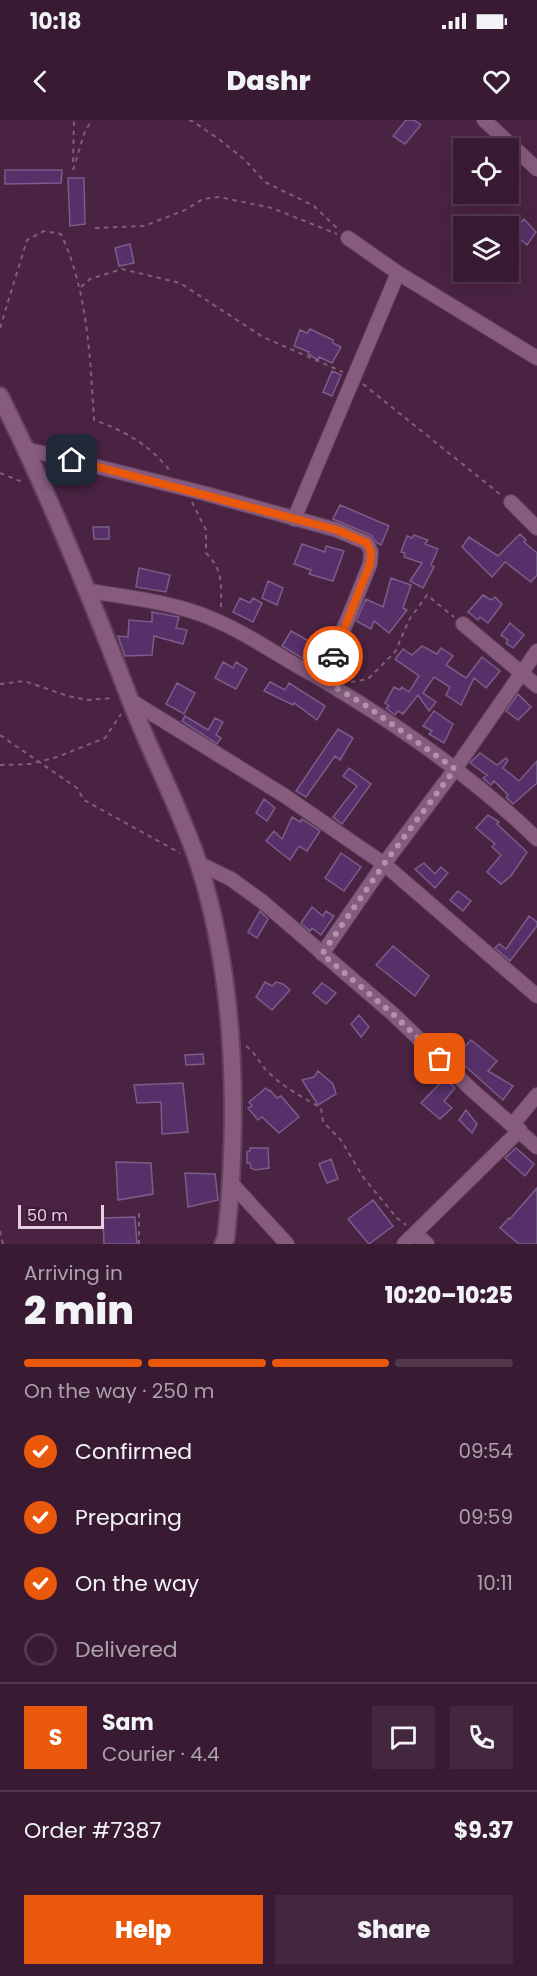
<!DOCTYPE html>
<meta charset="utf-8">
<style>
body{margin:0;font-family:Poppins,sans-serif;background:#43273e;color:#f1f3f6;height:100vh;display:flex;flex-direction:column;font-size:22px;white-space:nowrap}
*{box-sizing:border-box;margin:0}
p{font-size:20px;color:#aba1ac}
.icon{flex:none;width:33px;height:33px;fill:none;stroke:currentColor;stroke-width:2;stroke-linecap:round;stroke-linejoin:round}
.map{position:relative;height:1124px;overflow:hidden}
.drawer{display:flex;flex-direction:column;background:#381a32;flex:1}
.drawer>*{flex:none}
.buttons{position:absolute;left:453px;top:18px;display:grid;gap:12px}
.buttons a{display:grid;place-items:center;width:66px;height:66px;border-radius:0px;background:#381a32;box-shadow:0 6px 24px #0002,0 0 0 2px #52384d;font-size:30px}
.scale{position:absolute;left:18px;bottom:15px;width:86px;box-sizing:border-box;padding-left:6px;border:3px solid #e7cee1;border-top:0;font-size:16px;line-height:21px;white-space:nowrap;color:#e7cee1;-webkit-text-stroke:4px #3f1939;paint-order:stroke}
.pin{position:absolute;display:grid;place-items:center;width:51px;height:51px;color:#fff;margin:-26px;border-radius:12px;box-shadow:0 3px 9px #0006}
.courier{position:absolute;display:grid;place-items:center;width:60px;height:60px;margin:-30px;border:4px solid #ea580c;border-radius:50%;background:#fff;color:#222;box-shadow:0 2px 8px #0007}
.head em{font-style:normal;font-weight:800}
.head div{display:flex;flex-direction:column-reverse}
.head{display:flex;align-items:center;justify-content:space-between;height:102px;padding:0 24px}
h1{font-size:39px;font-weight:800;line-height:45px}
.bar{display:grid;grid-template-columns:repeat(4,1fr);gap:9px 6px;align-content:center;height:72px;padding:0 24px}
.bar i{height:8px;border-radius:4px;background:#52384d}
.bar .selected{background:#ea580c}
.bar p{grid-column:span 4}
.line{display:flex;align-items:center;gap:15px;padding:0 24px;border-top:2px solid #52384d}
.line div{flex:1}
.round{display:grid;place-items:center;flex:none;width:63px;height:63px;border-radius:0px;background:#43273e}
ol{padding:0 24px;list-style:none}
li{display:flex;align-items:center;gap:18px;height:66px}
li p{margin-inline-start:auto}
li .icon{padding:6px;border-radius:50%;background:#ea580c;color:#fff;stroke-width:4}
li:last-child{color:#aba1ac}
li i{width:33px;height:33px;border:3px solid #52384d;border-radius:50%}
.action{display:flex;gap:12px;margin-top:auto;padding:12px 24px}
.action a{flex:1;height:69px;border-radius:0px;background:#ea580c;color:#fff;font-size:24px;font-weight:800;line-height:69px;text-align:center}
.action a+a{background:#43273e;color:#f1f3f6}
.status{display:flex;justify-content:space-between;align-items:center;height:42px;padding:0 30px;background:#381a32;direction:ltr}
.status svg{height:16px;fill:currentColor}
header{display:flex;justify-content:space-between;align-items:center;height:78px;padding:0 24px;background:#381a32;font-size:27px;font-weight:800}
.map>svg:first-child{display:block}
</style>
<div class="status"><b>10:18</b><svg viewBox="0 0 49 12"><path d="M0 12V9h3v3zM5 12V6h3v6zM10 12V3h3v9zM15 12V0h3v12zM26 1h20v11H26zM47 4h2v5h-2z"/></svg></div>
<header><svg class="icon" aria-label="back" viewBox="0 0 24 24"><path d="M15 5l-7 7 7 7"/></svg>Dashr<svg class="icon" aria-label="heart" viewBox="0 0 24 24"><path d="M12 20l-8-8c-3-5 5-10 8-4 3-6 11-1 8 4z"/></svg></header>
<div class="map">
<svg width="537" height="1124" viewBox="0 0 537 1124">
<rect width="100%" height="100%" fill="#4a2343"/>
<!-- building -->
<path fill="#57306a" stroke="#7a5d89" stroke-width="1.5" d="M 406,0 L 414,0 L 421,5 L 405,24 L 393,16 Z
M 5,50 L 62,50 L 61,63 L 5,64 Z
M 68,58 L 84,58 L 85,104 L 70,106 Z
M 524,99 L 536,112 L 527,125 L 512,112 Z
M 130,124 L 134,143 L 119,146 L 115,128 Z
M 310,209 L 333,220 L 333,223 L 341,227 L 332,243 L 319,237 L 318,240 L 308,234 L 309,232 L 294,226 L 300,210 L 307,213 Z
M 332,251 L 341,255 L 332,276 L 323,272 Z
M 340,385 L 389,406 L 381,425 L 377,423 L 371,415 L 333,399 Z
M 93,407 L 109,407 L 109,419 L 94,419 Z
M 520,414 L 526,420 L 524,422 L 537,433 L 537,455 L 531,462 L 505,442 L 492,457 L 462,427 L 469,417 L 498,436 Z
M 414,415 L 428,420 L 425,424 L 438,429 L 431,445 L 434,447 L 423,468 L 410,461 L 422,443 L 404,437 L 405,433 L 401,432 L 407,416 L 412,418 Z
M 302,424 L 325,432 L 326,426 L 344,431 L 333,461 L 309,454 L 311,450 L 294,444 Z
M 139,448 L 170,455 L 166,472 L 136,467 Z
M 391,458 L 411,465 L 403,488 L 407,490 L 389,513 L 374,501 L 371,509 L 356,501 L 366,479 L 383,487 Z
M 268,461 L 283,468 L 277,485 L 262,478 Z
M 483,475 L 491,480 L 495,477 L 502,484 L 488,503 L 480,497 L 478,500 L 468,492 Z
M 240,478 L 250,483 L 253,478 L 262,483 L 253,502 L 233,492 Z
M 152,492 L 179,497 L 176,508 L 187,510 L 183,524 L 154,516 L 152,535 L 125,536 L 118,516 L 128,517 L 129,500 L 152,502 Z
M 510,503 L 524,515 L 513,528 L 506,523 L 508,520 L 501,515 Z
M 291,511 L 314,524 L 304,539 L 282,526 Z
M 422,526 L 437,534 L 441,528 L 453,536 L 446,545 L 466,558 L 482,537 L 500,551 L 486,568 L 474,558 L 461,585 L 446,575 L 450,567 L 434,557 L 423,573 L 436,582 L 429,591 L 418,575 L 403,594 L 398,591 L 395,595 L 386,588 L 389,586 L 385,583 L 394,567 L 400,570 L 402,567 L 409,572 L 419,556 L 395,539 L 403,529 L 412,535 Z
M 223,542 L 233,548 L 236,542 L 247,549 L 236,569 L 215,558 Z
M 270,562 L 285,570 L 289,563 L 325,586 L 317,600 L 294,583 L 293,585 L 264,571 Z
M 177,563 L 195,573 L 184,594 L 166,584 Z
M 518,574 L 531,587 L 518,600 L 506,591 Z
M 434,591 L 453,604 L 444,623 L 429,614 L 432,611 L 423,606 Z
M 185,596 L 208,610 L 215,598 L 223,602 L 216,615 L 221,618 L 217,624 L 182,601 Z
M 338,609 L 353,618 L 340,640 L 335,636 L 306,677 L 296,671 Z
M 480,633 L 497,645 L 506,638 L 508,640 L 503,648 L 519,661 L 537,641 L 537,663 L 513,684 L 506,677 L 508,675 L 494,661 L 491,665 L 483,658 L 487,655 L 470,643 Z
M 349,648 L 371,664 L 342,704 L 333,697 L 357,666 L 343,656 Z
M 264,679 L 275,688 L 267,701 L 256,693 Z
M 488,695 L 499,702 L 497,704 L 527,732 L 511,756 L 501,764 L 487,752 L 501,735 L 492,727 L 495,724 L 476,708 Z
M 292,697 L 300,702 L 302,699 L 320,711 L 307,731 L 299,726 L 290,740 L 266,721 L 274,711 L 282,719 Z
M 341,733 L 361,747 L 344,771 L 325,758 Z
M 424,743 L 435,754 L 441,747 L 448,753 L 435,768 L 415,749 Z
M 458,771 L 471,781 L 463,791 L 450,780 Z
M 312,787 L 323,796 L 326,791 L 334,796 L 321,815 L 312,808 L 310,811 L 301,803 Z
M 260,791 L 268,799 L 257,818 L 248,812 Z
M 529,796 L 537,802 L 537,806 L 510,841 L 495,828 L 499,824 L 506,829 Z
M 393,826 L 429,856 L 415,876 L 376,845 Z
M 265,862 L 272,866 L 276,862 L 283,864 L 290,870 L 272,890 L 256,877 Z
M 322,863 L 336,873 L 326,884 L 313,873 Z
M 359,895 L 369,907 L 361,917 L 351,904 Z
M 471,920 L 497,941 L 488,951 L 513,966 L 503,980 L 455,937 Z
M 203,934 L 204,944 L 186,945 L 185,935 Z
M 318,951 L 333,964 L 336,974 L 318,985 L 302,960 L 314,957 Z
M 445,958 L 455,968 L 444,981 L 452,988 L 440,999 L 421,983 Z
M 183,963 L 188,1012 L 162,1014 L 161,982 L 137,983 L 134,965 Z
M 266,968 L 269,971 L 270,970 L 277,978 L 281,976 L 299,997 L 279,1013 L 262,997 L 258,1000 L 248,988 L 252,986 L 249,982 Z
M 466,990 L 477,1004 L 472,1013 L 459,1000 Z
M 250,1028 L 268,1028 L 269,1048 L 255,1050 L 251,1048 L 250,1043 L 247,1043 L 247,1032 L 250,1031 Z
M 516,1028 L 534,1044 L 525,1056 L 505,1038 Z
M 331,1039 L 338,1059 L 327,1063 L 319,1044 Z
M 116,1042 L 151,1043 L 153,1074 L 118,1080 Z
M 185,1053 L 215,1054 L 218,1080 L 188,1087 Z
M 537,1068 L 537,1124 L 519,1124 L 500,1108 L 509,1098 L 510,1099 Z
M 373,1080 L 393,1106 L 369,1124 L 348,1099 Z
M 135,1097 L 137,1124 L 104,1124 L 103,1098 Z"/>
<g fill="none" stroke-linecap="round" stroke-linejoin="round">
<!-- minor casing -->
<g stroke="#63415d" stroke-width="16">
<path id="minor" d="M 484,0 L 537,49
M 348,118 L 398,153 L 537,238
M 26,329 L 203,373 L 337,410 L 367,423 L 371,432 L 370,444 L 323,560
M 511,382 L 537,408
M 294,399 L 398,153
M 89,471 C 126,477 164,481 200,494 C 231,505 261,524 289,541 C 378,591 464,648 537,719
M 463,504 L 537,566
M 130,580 L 285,676 L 384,744 L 537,876
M 198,743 L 231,759 L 264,783 L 393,894 L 472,970 L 537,1027
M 322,834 L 384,744 L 455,649 L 537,531
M 513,1004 L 537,975
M 232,1064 L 287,1124
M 415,1113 L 427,1124
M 404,1124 L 520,1010"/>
</g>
<!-- tertiary casing -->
<g stroke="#63415d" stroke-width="20">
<path id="tertiary" d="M 0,276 C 49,374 90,475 129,577 C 150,633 180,687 199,745 C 236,860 239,998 226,1118 L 223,1124"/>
</g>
<!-- path -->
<path stroke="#805e79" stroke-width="2" stroke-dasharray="4.5 4.5" stroke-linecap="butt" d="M 189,0 L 194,2 L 220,20 L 245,40 L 265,62 L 314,86 L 340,111
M 73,42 L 74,0
M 73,50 L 85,11 L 92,0
M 95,108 L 144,106 L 185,90 L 203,79 L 219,77 L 272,88 L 337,114
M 81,167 L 90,159 L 122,149 L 180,163 L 263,217 L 343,252
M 0,208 L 27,120 L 44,111 L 61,114 C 88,172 90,237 94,300 C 125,311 150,325 170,351
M 363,264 L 501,375
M 0,353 L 25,363
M 192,382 L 206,410 L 206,433 C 224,451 221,465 221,489
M 351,562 L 368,559 L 395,532 L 409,500 L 427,475 L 454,497
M 0,564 L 24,561 L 68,576 L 87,580 L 114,578
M 0,615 L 77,668 L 84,680 L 180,733
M 0,645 L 30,644 L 57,637 L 105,618 L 121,594
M 246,926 C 256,933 259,943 268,952 C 283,967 302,977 321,988 L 323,1002 L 341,1020 L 363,1057 L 397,1098 L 406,1105
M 139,1093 L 139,1124
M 0,1111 L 3,1124"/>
<!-- minor -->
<use href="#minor" stroke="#865b7e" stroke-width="14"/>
<!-- tertiary -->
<use href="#tertiary" stroke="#865b7e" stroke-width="16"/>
</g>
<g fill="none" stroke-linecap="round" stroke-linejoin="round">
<!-- done -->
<path stroke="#b092aa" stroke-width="6" stroke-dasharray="0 10.8" d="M 333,536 L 323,560 L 365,585 L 455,649 L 384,744 L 322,834 L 393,894 L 440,939"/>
<!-- route -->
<path stroke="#ea580c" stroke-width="8" d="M 72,340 L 337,410 L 367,423 L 371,432 L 370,444 L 333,536"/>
</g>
</svg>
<div class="buttons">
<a><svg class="icon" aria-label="locate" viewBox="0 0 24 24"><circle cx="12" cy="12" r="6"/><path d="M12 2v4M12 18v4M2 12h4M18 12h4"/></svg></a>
<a><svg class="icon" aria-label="layers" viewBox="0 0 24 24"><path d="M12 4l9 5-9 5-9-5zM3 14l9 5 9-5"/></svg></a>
</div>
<div class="scale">50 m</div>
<div class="pin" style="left:440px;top:939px;background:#ea580c"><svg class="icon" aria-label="bag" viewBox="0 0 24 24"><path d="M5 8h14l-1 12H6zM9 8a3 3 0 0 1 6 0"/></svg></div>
<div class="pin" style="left:72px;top:340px;background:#1f2937"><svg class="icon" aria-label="home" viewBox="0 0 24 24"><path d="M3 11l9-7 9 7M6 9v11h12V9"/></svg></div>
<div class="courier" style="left:333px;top:536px"><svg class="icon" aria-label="car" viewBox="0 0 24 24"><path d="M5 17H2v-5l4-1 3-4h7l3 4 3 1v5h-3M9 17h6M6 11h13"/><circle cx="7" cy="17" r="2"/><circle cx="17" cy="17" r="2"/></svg></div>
</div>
<section class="drawer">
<div class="head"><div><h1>2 min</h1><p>Arriving in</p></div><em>10:20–10:25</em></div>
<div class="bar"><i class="selected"></i><i class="selected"></i><i class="selected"></i><i></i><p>On the way · 250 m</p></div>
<ol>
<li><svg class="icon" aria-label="check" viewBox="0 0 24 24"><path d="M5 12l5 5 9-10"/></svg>Confirmed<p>09:54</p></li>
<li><svg class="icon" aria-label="check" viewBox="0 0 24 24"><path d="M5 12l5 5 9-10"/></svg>Preparing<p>09:59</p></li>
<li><svg class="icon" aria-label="check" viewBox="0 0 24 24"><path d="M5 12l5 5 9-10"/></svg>On the way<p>10:11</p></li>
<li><i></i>Delivered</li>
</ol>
<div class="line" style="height:108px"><b class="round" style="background:#ea580c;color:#fff">S</b><div><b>Sam</b><p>Courier · 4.4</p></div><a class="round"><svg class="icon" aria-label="chat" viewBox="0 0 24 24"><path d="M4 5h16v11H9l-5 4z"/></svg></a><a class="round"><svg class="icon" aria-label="phone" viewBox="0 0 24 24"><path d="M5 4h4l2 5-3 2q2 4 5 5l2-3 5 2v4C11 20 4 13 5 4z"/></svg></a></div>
<div class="line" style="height:78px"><div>Order #7387</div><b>$9.37</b></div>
<div class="action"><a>Help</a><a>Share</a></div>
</section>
